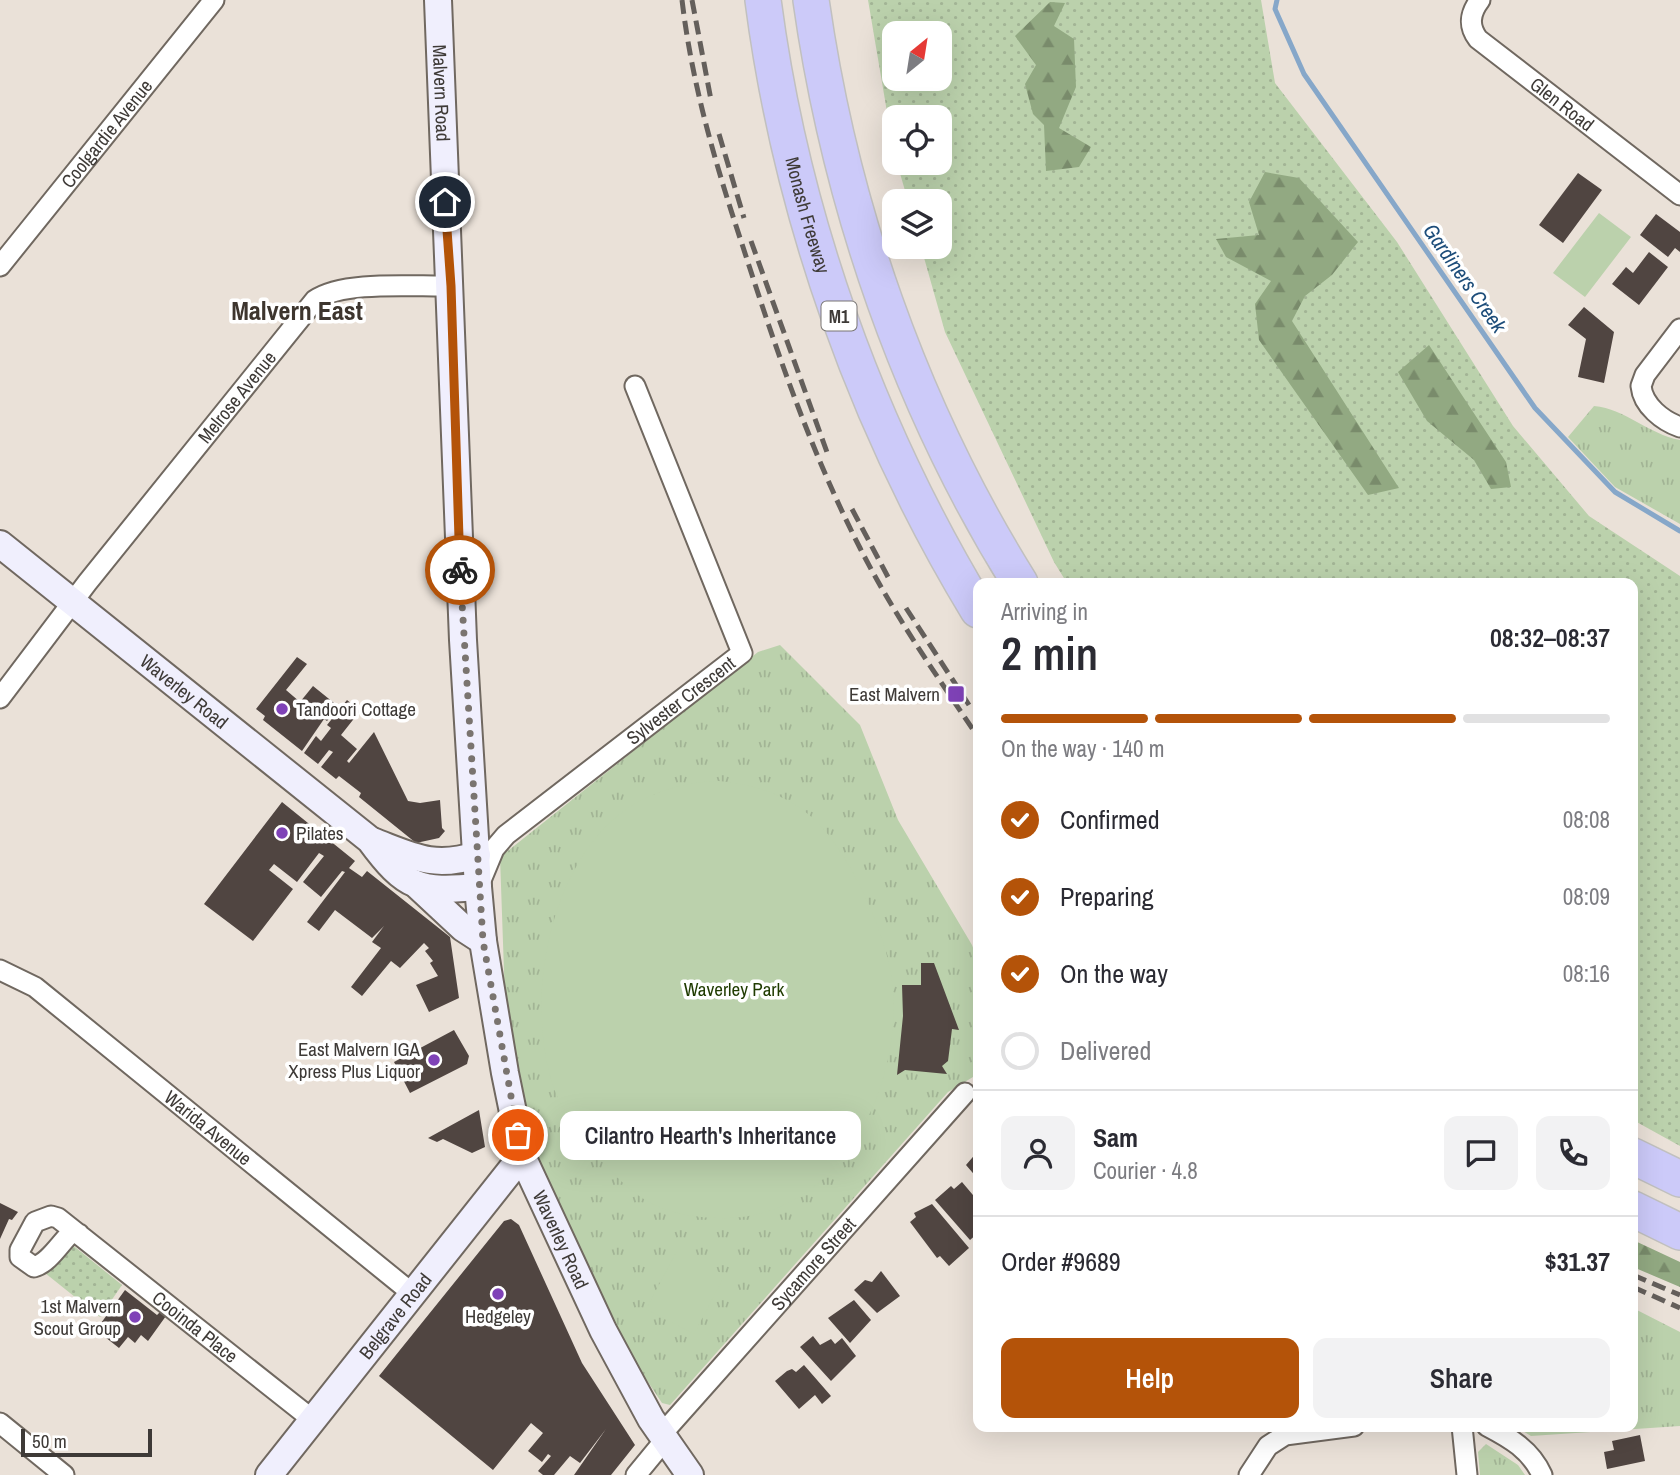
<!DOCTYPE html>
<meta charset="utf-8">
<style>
body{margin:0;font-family:"Archivo Narrow",sans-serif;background:#f2f2f3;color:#2b2b33;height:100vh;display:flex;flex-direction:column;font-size:26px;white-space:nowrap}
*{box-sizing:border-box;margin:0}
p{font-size:23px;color:#7c7c81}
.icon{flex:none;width:38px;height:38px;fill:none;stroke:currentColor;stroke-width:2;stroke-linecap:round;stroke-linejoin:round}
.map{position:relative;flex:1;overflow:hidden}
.details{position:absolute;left:973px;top:578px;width:665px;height:854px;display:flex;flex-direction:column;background:#fff;border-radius:14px;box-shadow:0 7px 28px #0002}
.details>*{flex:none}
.needle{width:46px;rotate:30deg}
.buttons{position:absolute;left:882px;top:21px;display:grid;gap:14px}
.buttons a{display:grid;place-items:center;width:70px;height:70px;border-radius:14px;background:#fff;box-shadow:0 7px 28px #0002;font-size:35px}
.scale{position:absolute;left:21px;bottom:18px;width:131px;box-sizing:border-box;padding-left:7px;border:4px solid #3e3a37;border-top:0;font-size:19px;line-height:24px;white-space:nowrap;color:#3e3a37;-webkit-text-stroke:5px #fff;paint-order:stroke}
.pin{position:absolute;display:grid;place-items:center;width:60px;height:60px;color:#fff;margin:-30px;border:4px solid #fff;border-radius:50%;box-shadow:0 2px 7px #0007}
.courier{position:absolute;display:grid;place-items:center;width:70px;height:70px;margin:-35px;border:5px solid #b45309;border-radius:50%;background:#fff;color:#222;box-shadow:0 2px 9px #0007}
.bubble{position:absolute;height:49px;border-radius:14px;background:#fff;box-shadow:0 7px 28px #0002;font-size:23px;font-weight:600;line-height:49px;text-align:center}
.head em{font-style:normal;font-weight:600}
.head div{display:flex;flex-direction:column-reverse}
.head{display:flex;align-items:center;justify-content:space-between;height:119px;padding:0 28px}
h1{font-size:46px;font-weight:600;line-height:52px}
.bar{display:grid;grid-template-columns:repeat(4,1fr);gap:10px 7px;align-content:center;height:84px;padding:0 28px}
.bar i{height:9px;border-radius:5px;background:#e1e1e2}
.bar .on{background:#b45309}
.bar p{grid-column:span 4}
.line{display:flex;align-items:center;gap:18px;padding:0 28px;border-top:2px solid #e1e1e2}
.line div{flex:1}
.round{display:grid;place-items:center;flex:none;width:74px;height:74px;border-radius:14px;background:#f2f2f3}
ol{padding:0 28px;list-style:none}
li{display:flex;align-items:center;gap:21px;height:77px}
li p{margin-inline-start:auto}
li .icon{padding:7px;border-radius:50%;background:#b45309;color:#fff;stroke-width:4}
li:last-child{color:#7c7c81}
li i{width:38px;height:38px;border:4px solid #e1e1e2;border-radius:50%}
.primary-button{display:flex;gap:14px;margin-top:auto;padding:14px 28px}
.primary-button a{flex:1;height:80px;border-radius:14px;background:#b45309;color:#fff;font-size:28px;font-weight:600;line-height:80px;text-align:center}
.primary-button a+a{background:#f2f2f3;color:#2b2b33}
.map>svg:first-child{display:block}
</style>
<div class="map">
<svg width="1680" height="1475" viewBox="0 0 1680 1475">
<defs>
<pattern id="grass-dots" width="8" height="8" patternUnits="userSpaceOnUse" patternTransform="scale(1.75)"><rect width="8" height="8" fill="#bbd1ac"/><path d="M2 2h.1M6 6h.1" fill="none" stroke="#a2b495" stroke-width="1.8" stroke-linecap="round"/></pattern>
<pattern id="forest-firs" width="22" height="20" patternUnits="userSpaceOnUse" patternTransform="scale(1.75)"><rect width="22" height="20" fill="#92a982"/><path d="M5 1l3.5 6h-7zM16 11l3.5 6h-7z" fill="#798b6b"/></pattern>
<pattern id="park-tufts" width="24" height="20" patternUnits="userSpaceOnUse" patternTransform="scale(1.75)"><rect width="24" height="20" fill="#bbd1ac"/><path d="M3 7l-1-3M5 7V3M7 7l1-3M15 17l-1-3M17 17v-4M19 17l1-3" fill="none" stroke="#a2b495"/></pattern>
</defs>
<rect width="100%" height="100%" fill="#eae1d8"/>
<!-- grass -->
<path fill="url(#grass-dots)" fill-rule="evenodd" d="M 868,0 L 1261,0 L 1275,83 L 1397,242 L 1513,426 L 1589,516 L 1680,576 L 1680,1146 L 1633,1120 L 1633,583 L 1067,583 L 1054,562 L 945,332 L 921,247 L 940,247 L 940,201 L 908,201 L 897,163 L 940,163 L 940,117 L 894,117 L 894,153 ZM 894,33 L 940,33 L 940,79 L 894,79 Z
M 70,1243 L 122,1285 L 100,1317 L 45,1273 Z"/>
<!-- forest -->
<path fill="url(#forest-firs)" d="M 1050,2 L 1065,3 L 1054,26 L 1074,39 L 1076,87 L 1059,128 L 1091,147 L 1079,167 L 1046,171 L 1044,125 L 1033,114 L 1025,84 L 1036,65 L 1015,36 Z
M 1265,172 L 1299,178 L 1358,242 L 1332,275 L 1305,296 L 1292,321 L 1399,488 L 1368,495 L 1259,340 L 1255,304 L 1271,281 L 1226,257 L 1216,239 L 1259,235 L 1249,202 Z
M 1429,345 L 1506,462 L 1511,487 L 1491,489 L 1474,460 L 1427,421 L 1398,372 Z
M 1633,1240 L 1680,1262 L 1680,1287 L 1633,1267 Z"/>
<!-- park -->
<path fill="url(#park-tufts)" d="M 1594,406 C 1626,409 1648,434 1680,440 L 1680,524 L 1615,487 L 1568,437 Z
M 780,645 L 860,725 L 898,820 L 972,945 L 978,961 L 978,1074 L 948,1092 L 670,1405 L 662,1403 L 610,1325 L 531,1151 L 505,1000 L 500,857 L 758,652 Z
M 1633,1308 L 1680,1332 L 1680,1426 L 1531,1436 L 1515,1426 L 1633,1426 Z
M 1486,1444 L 1518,1465 L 1525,1475 L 1480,1475 L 1478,1452 Z"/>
<!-- pitch -->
<path fill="#bbd1ac" d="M 1599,213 L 1631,237 L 1585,297 L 1553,273 Z
M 719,781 C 754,784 790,796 816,821 C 851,855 890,940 893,989 C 901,1093 836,1223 717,1218 C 656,1216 628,1195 593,1148 C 579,1130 563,1112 555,1091 C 524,1007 547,871 620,814 C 649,792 683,782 719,781 Z
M 677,1251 L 725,1275 L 694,1334 L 646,1309 Z"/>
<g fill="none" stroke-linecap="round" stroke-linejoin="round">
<!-- stream -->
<path stroke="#86a7c9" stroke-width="5" d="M 1277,0 L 1275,9 L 1304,74 L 1535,408 L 1615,492 L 1680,531"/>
</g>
<!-- building -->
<path fill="#504541" d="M 1578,173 L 1602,190 L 1563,243 L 1539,225 Z
M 1656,214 L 1680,232 L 1680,252 L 1675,248 L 1668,257 L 1640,235 Z
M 1649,252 L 1668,267 L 1639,305 L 1612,284 L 1626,267 L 1633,273 Z
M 1584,307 L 1614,332 L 1604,383 L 1578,377 L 1586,339 L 1568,325 Z
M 297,657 L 307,664 L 286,690 L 300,702 L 313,686 L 339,707 L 327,721 L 324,719 L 302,751 L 263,720 L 265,716 L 256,709 Z
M 347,700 L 360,711 L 341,735 L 357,749 L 347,761 L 349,763 L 374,732 L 408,801 L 420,803 L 440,800 L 442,828 L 445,831 L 439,838 L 416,843 L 359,797 L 361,793 L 339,776 L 336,779 L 321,767 L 333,752 L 329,750 L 318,764 L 304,753 L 316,736 L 321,741 L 331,728 L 327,725 Z
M 282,802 L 355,861 L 349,868 L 362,877 L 367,871 L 450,937 L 459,998 L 429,1012 L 416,985 L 438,976 L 430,963 L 433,961 L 425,951 L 429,948 L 424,943 L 400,968 L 391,961 L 362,996 L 351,987 L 381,948 L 372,942 L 384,926 L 372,938 L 335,910 L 319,931 L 307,922 L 345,872 L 342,871 L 321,897 L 303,882 L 324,856 L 319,853 L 297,882 L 274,864 L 269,870 L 293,889 L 253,941 L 204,904 Z
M 921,963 L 934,963 L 959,1030 L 952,1029 L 948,1061 L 942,1066 L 947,1074 L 905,1070 L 897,1075 L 903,1016 L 902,985 L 921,985 Z
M 454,1030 L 469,1056 L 467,1064 L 410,1093 L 394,1062 Z
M 479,1110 L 485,1147 L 472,1153 L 443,1139 L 437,1142 L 428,1138 Z
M 978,1151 L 978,1179 L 966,1165 Z
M 962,1182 L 978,1201 L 973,1206 L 978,1213 L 978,1233 L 970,1240 L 935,1200 L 951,1186 L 954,1189 Z
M 0,1203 L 18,1212 L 12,1220 L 9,1219 L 0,1239 Z
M 932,1204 L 969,1248 L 949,1266 L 940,1256 L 937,1258 L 910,1222 L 916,1217 L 914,1213 Z
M 511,1219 L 519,1225 L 582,1363 L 635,1445 L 611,1475 L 574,1475 L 606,1429 L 580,1463 L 570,1456 L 554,1475 L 543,1475 L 538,1471 L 551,1456 L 548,1454 L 542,1462 L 528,1451 L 543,1433 L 531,1423 L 493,1470 L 379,1376 L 504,1221 Z
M 881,1271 L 900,1296 L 877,1313 L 854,1290 L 865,1280 L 872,1282 Z
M 125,1290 L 157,1315 L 160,1312 L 166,1316 L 148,1341 L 141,1335 L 135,1343 L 128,1337 L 119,1348 L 96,1330 Z
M 854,1300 L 871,1320 L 850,1343 L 828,1318 Z
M 813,1336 L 820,1345 L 831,1339 L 835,1344 L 842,1338 L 856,1356 L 831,1381 L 800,1347 Z
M 804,1365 L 831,1396 L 822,1404 L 815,1395 L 799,1409 L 775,1381 L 787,1371 L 792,1369 L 796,1372 Z
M 1640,1435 L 1645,1461 L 1607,1469 L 1604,1452 L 1614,1450 L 1612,1441 Z"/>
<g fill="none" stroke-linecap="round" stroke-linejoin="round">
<!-- street casing -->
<g stroke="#706860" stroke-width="23">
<g id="street">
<path id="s1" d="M 1480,0 C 1470,13 1468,26 1478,39 L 1680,195"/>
<path id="s2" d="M 0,266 L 214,0"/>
<path d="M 1680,329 L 1645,375 L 1641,386 C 1643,406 1663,421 1680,427"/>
<path id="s3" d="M 0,698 L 87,583 L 315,300 C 344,280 415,287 451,286"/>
<path id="s4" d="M 479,885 L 494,849 L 506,835 L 742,653 L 635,386"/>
<path id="s5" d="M 0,970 L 35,987 L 413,1294"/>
<path id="s6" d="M 79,1234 L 72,1232 C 60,1243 49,1263 34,1267 L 20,1257 L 20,1250 L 35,1222 L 51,1216 L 58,1218 L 313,1420"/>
<path d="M 0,1423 L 64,1475"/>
<path d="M 1462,1426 L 1467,1475"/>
<path d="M 1487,1426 C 1510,1438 1531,1450 1542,1475"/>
<path id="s7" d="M 661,1435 L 965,1093"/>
<path d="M 636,1475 L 664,1441"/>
<path d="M 1249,1475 L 1268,1446 L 1285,1435 L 1354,1426"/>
</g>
</g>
<!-- secondary casing -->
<g stroke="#706860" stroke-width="30">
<g id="secondary">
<path id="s8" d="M 438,0 L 463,640 L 478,887 L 483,941 L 505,1073 L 522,1156 L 603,1330 L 651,1419 L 690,1475"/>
<path id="s9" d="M 0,544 L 370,840 C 406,889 419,892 478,887"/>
<path d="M 372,841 C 412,856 433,869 477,855"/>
<path d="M 419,887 L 463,928 L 483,941"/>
<path id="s10" d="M 269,1475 L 522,1156"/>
</g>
</g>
<!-- highway casing -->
<g stroke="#c1c0bf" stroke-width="38">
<g id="highway">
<path id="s11" d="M 763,0 C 791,215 866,425 978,610"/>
<path d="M 811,0 C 840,205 910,407 1020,583"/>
<path d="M 1633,1156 L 1680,1179"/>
<path d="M 1633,1209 L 1680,1232"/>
</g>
</g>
<!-- street -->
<use href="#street" stroke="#fff" stroke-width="19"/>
<!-- secondary -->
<use href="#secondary" stroke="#f0effd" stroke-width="26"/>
<!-- highway -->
<use href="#highway" stroke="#cccaf9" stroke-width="35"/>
<!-- rail -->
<path stroke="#645f5b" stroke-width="5" stroke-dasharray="14 7" stroke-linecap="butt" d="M 682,0 C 692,85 716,166 743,247 C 776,350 811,452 860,548 C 894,615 937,676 978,737
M 692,0 L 711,100
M 719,134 L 744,218
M 751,241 L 828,455
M 852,509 L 888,577
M 906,608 L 969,705
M 1633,1275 L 1680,1295
M 1633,1287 L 1680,1308"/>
</g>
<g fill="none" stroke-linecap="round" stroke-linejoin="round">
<!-- done -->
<path stroke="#7a746f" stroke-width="7" stroke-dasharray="0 12.6" d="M 460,570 L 483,941 L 518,1135"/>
<!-- route -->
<path stroke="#b45309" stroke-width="9" d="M 445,202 L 451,286 L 460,570"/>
</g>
<!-- markers -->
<g fill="#7f42b7" stroke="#fff" stroke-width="2.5">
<rect x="947" y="685" width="18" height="18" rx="3.5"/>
<circle cx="282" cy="709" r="7"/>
<circle cx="282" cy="833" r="7"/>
<circle cx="434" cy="1060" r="7"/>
<circle cx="498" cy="1294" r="7"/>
<circle cx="135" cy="1317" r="7"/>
</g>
<g text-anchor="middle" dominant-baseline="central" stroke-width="7" stroke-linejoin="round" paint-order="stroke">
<!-- shield labels -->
<rect fill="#fff" stroke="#787573" stroke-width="2" x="821.5" y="301.5" width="35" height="29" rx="5"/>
<g font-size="18" font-weight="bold" fill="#3e3a37">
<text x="839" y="316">M1</text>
</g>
<!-- street labels -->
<g font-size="19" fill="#3e3a37" stroke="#fff">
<text stroke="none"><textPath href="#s8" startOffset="93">Malvern Road</textPath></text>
<text stroke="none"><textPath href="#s1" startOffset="149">Glen Road</textPath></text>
<text stroke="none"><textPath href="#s2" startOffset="170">Coolgardie Avenue</textPath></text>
<text stroke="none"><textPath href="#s11" startOffset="220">Monash Freeway</textPath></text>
<text stroke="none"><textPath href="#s3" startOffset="383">Melrose Avenue</textPath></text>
<text stroke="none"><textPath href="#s9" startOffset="236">Waverley Road</textPath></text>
<text stroke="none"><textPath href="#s4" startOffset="278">Sylvester Crescent</textPath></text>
<text stroke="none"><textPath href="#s5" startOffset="262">Warida Avenue</textPath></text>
<text stroke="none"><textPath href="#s8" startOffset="1253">Waverley Road</textPath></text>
<text stroke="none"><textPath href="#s7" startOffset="229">Sycamore Street</textPath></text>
<text stroke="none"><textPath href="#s10" startOffset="203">Belgrave Road</textPath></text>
<text stroke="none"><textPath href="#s6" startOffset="315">Cooinda Place</textPath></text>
</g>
<!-- poi labels -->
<g font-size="19" fill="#3e3a37" stroke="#fff" text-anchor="end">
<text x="940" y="694">East Malvern</text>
<text x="296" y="709" text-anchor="start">Tandoori Cottage</text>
<text x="296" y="833" text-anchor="start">Pilates</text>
<text x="420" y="1049">East Malvern IGA<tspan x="420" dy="22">Xpress Plus Liquor</tspan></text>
<text x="121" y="1306">1st Malvern<tspan x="121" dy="22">Scout Group</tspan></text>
<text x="498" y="1316" text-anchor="middle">Hedgeley</text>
</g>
<!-- park labels -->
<g font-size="19" fill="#1f3b00" stroke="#fff">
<text x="734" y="989">Waverley Park</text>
</g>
<!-- water labels -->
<g font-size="21" font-style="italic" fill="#1d4d7a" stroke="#fff">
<text transform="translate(1465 278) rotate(55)">Gardiners Creek</text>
</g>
<!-- district labels -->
<g font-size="26" font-weight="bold" fill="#3d352e" stroke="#fff">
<text x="297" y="310">Malvern East</text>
</g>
</g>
</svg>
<div class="buttons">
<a><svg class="needle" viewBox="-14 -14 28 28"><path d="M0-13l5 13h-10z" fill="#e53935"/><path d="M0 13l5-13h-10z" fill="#7c7c81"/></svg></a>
<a><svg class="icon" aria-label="locate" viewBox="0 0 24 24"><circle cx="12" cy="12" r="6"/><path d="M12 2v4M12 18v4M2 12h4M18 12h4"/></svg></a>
<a><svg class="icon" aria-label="layers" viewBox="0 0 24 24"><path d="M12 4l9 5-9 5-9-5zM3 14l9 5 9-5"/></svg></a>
</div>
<div class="scale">50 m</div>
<div class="pin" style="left:518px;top:1135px;background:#ea580c"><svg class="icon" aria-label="bag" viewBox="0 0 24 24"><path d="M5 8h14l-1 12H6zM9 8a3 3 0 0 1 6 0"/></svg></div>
<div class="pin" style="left:445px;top:202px;background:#1f2937"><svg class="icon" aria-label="home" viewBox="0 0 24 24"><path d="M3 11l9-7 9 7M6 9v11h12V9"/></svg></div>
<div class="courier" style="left:460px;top:570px"><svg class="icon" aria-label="bike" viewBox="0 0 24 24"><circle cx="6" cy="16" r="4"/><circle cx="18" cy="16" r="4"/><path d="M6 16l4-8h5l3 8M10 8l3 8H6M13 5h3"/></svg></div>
<div class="bubble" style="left:560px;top:1111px;width:301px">Cilantro Hearth's Inheritance</div>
<section class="details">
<div class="head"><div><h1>2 min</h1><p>Arriving in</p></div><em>08:32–08:37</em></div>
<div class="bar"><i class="on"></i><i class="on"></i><i class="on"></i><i></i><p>On the way · 140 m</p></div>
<ol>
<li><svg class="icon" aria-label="check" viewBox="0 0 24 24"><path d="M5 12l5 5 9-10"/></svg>Confirmed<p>08:08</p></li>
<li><svg class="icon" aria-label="check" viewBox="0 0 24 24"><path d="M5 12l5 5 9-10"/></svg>Preparing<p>08:09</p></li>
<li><svg class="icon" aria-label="check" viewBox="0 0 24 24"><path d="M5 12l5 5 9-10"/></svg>On the way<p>08:16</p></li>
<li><i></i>Delivered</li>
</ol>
<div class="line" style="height:126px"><a class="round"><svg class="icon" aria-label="person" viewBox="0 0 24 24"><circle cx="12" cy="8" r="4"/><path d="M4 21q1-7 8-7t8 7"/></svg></a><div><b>Sam</b><p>Courier · 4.8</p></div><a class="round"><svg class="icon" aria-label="chat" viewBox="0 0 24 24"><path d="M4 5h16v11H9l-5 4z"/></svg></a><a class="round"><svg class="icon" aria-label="phone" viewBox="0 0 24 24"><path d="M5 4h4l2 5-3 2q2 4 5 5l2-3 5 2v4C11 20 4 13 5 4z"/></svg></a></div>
<div class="line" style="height:91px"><div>Order #9689</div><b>$31.37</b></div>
<div class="primary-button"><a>Help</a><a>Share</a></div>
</section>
</div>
